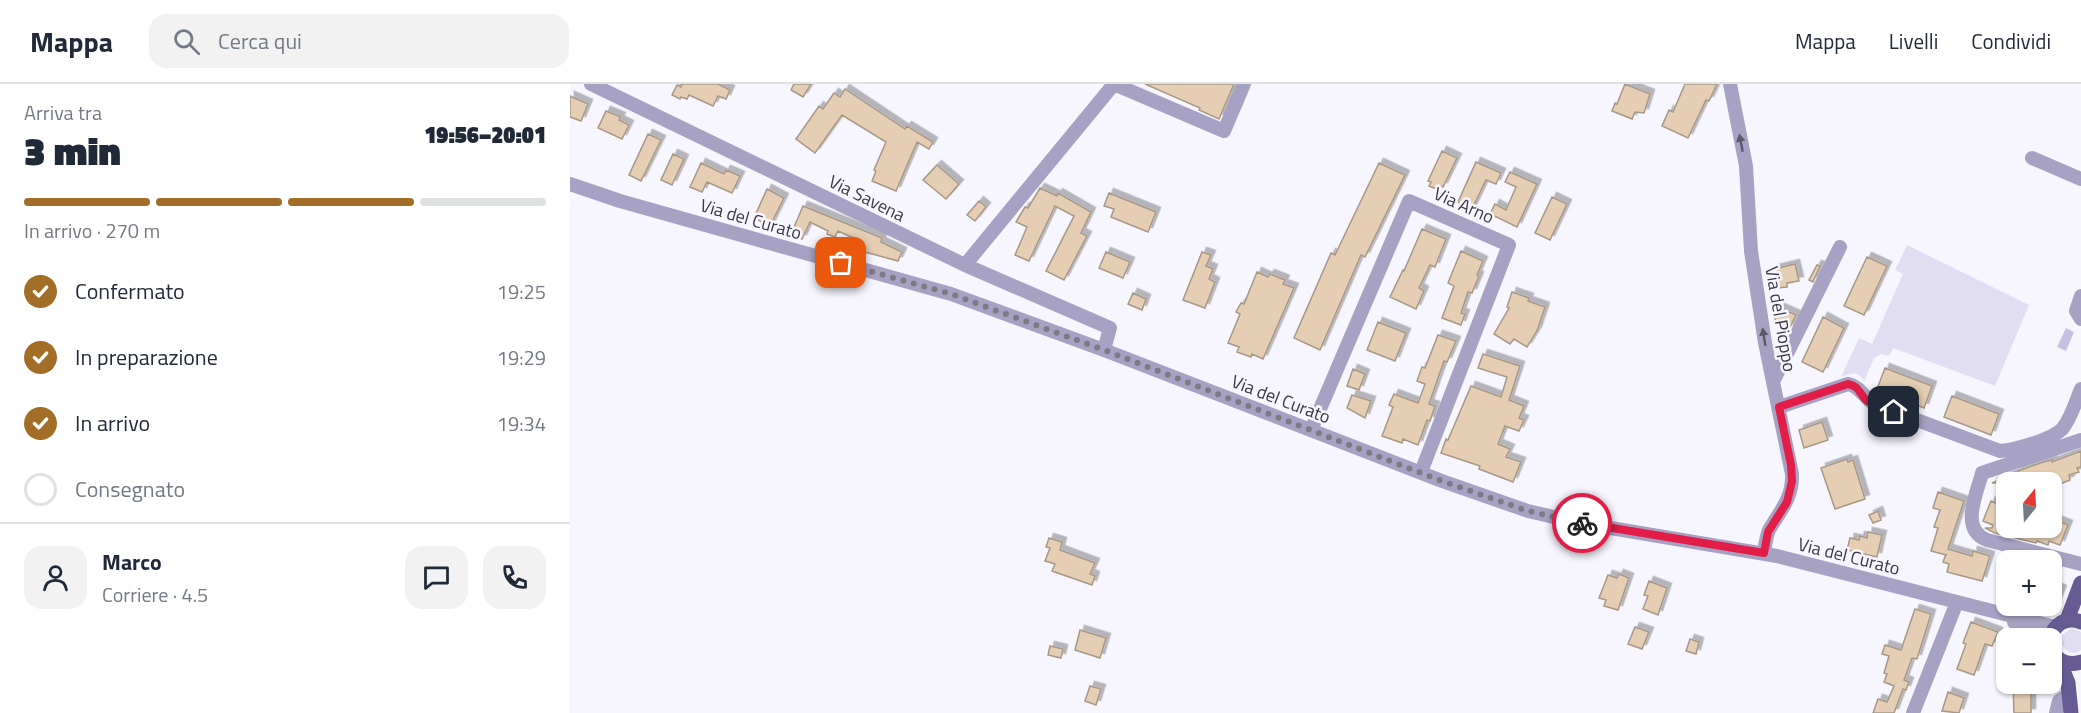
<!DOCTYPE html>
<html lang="it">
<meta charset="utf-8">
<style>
body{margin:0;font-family:"Titillium Web",sans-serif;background:#f2f2f3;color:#1f2937;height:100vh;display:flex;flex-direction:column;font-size:22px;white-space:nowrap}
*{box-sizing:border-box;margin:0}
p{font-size:20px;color:#747a83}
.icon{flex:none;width:33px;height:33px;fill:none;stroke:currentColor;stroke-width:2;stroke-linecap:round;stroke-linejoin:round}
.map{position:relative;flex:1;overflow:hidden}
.panel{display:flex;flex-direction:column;background:#fff;width:570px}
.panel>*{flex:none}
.needle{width:39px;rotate:18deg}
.tools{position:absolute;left:1426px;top:388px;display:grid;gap:12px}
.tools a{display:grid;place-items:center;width:66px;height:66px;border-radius:12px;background:#fff;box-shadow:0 2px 4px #0004;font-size:30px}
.pin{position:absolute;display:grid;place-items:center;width:51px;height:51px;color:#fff;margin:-26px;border-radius:12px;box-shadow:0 3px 9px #0006}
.courier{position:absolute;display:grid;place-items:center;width:60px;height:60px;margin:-30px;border:4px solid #e11d48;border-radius:50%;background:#fff;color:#222;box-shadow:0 2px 8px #0007}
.headline em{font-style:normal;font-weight:800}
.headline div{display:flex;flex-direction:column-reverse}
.headline{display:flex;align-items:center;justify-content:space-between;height:102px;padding:0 24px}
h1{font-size:39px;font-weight:800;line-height:45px}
.bar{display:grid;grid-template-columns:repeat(4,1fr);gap:9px 6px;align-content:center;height:72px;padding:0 24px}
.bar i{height:8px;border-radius:4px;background:#e0e1e3}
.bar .current{background:#a26d26}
.bar p{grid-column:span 4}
.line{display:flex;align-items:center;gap:15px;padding:0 24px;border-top:2px solid #e0e1e3}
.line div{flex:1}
.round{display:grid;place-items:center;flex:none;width:63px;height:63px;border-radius:18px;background:#f2f2f3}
ol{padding:0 24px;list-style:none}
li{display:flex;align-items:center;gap:18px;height:66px}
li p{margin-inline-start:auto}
li .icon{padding:6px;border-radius:50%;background:#a26d26;color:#fff;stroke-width:4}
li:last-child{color:#747a83}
li i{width:33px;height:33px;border:3px solid #e0e1e3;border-radius:50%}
header{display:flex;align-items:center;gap:36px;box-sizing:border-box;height:84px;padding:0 30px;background:#fff;border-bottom:2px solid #e0e1e3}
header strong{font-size:28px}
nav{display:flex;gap:33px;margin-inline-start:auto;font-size:21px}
.search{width:420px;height:54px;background:#f2f2f3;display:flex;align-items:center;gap:15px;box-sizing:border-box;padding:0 21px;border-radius:18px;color:#747a83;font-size:22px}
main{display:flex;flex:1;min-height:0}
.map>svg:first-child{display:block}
</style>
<header>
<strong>Mappa</strong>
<div class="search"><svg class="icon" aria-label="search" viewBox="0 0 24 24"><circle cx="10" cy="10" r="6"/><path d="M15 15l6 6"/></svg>Cerca qui</div>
<nav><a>Mappa</a><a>Livelli</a><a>Condividi</a></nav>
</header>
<main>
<section class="panel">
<div class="headline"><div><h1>3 min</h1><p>Arriva tra</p></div><em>19:56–20:01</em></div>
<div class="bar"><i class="current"></i><i class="current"></i><i class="current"></i><i></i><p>In arrivo · 270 m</p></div>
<ol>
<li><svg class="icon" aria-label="check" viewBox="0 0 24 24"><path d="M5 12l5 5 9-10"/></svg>Confermato<p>19:25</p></li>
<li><svg class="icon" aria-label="check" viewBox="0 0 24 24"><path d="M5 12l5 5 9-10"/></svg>In preparazione<p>19:29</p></li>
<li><svg class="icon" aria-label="check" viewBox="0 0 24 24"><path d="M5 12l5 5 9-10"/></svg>In arrivo<p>19:34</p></li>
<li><i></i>Consegnato</li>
</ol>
<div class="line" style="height:108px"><a class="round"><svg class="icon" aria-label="person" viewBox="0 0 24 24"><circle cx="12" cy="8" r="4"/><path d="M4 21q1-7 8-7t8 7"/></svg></a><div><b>Marco</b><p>Corriere · 4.5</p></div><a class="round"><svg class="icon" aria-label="chat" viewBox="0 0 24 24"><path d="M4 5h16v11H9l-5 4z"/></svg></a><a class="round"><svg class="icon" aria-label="phone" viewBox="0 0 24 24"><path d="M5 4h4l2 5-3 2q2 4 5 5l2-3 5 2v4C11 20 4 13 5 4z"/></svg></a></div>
</section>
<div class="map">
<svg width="1511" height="629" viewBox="0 0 1511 629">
<defs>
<filter id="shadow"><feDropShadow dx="4.5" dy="-4.5" stdDeviation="0" flood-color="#0004"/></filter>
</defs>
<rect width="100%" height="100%" fill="#f7f6ff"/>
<!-- green -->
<path fill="#e1def4" d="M 1337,161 L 1459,221 L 1425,302 L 1323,264 L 1319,272 L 1311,270 L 1304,274 L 1294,298 C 1289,286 1281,289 1271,293 L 1289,254 L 1302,260 L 1333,190 L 1325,186 Z
M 1502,544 L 1511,548 L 1511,566 L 1506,569 L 1498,568 L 1490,559 L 1492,551 Z"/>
<!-- water -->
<path fill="#c7c2e2" d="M 1496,244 L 1504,248 L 1496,267 L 1487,263 Z"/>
<!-- building -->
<path fill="#e5ceb3" stroke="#a79887" stroke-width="1.5" filter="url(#shadow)" d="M 112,0 L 148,0 L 160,6 L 156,15 L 148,12 L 143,22 L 119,11 L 117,15 L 111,13 L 110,15 L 102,11 L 107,1 L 111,3 Z
M 224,0 L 241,0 L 233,13 L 221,6 Z
M 575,0 L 664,0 L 649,35 L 629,26 L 630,24 Z
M 1055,0 L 1080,10 L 1074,29 L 1065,28 L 1062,35 L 1042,27 L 1045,19 L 1047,20 Z
M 1115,0 L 1147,0 L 1139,17 L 1136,16 L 1118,54 L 1092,42 L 1099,26 L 1103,28 Z
M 275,5 L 335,45 L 337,42 L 363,58 L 359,65 L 347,58 L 326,107 L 302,97 L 306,87 L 304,86 L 316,58 L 272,31 L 245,69 L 226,55 L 249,22 L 253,25 L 264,9 L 270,13 Z
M 0,12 L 18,20 L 11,37 L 0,33 Z
M 36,27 L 51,33 L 49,36 L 59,41 L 52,55 L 28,44 Z
M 78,50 L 91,56 L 71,97 L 59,91 Z
M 872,67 L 887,74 L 873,103 L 871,102 L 869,106 L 859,102 L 861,98 L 858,97 Z
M 103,70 L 114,75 L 102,101 L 91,96 Z
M 906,78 L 931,89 L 926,100 L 916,96 L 902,125 L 888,118 Z
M 131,79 L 154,90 L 156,86 L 170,92 L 162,109 L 137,98 L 132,108 L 120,103 Z
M 809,79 L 835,91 L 795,173 L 791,171 L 750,266 L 724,254 L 761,169 L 765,171 Z
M 367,81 L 389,100 L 376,115 L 353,96 Z
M 940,88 L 967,100 L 947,143 L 920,130 L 925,120 L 936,126 L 946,103 L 935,98 Z
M 470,104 L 487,112 L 488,109 L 521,128 L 511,149 L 517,152 L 494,196 L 476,187 L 504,132 L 485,122 L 459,177 L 445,171 L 457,143 L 446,138 L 455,123 L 458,124 Z
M 197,105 L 214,114 L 200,142 L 184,134 Z
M 539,109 L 586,128 L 578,148 L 541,133 L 544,125 L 534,122 Z
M 982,113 L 997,120 L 980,156 L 965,149 Z
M 409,117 L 416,123 L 405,137 L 397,131 Z
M 233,122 L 312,154 L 311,158 L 332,168 L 328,177 L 284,165 L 288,156 L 268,147 L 265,153 L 257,150 L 258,147 L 240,138 L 232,155 L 221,150 Z
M 852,145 L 876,155 L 865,183 L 860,181 L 849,204 L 854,207 L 846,225 L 820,213 L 833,186 L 834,187 Z
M 891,167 L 913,177 L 907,191 L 909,192 L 902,209 L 898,208 L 891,229 L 895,230 L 891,241 L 872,234 L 884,202 L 878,199 Z
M 536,168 L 560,178 L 553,194 L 529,184 Z
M 632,168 L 641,171 L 636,182 L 643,185 L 639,195 L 645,198 L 635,224 L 613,216 Z
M 1297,173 L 1317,182 L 1294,231 L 1274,222 Z
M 1225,180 L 1229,197 L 1217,199 L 1217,203 L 1208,204 L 1204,185 Z
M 1247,181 L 1250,182 L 1243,198 L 1239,196 Z
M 687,188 L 698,193 L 700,190 L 715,196 L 713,200 L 724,204 L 693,275 L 682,270 L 681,273 L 667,268 L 669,263 L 658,259 L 670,230 L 666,228 L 671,219 L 674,220 Z
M 942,208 L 959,214 L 958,217 L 975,223 L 967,247 L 957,263 L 944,255 L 940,260 L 924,250 L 939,224 L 937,223 Z
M 563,209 L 576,215 L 572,226 L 558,220 Z
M 1210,224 L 1226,231 L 1219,245 L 1204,238 Z
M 1253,233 L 1274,244 L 1253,288 L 1232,278 Z
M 808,238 L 836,249 L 825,277 L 797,266 Z
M 868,251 L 886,257 L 877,278 L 874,277 L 859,320 L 865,322 L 860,337 L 857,336 L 848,361 L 833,355 L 832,359 L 812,352 L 823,323 L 819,321 L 824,310 L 848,319 L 855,300 L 847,297 L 852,283 L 855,284 Z
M 913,270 L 950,282 L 939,316 L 954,322 L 949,334 L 954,336 L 949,347 L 935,342 L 928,360 L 940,365 L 936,373 L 951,378 L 943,398 L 909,385 L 910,382 L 871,369 L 876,355 L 878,356 L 901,302 L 931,313 L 937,293 L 908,284 Z
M 1315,284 L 1362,302 L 1354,324 L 1307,305 Z
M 783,285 L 795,290 L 789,306 L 777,302 Z
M 782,311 L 801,317 L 795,334 L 777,324 Z
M 1382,312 L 1429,330 L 1421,351 L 1374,333 Z
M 1252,338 L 1258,356 L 1234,364 L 1229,346 Z
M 1511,367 L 1511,383 L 1507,384 L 1509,388 L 1499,391 L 1500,396 L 1490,400 L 1488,395 L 1477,399 L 1422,399 L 1448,388 L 1448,387 L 1473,378 L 1482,376 L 1482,378 Z
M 1277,375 L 1278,378 L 1283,376 L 1295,415 L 1265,425 L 1251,384 Z
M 1368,408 L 1394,417 L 1378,465 L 1402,472 L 1403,467 L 1420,472 L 1412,497 L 1377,488 L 1379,480 L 1373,478 L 1376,470 L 1376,471 L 1361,467 L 1368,444 L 1364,443 L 1370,426 L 1363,424 Z
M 1421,417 L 1433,422 L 1431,426 L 1437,429 L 1437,444 L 1482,444 L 1482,441 L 1485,442 L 1488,437 L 1498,441 L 1490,461 L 1479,457 L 1478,461 L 1467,457 L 1466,459 L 1425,449 L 1415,444 L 1422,444 L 1423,441 L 1413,437 Z
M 1308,427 L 1311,436 L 1303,439 L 1299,431 Z
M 1298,448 L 1312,451 L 1307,473 L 1277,466 L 1280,454 L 1289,456 L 1290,452 L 1297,454 Z
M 479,454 L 492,458 L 490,466 L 525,479 L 520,490 L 525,492 L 522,501 L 482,487 L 485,480 L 475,477 L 480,464 L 476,463 Z
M 1049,490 L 1059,494 L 1048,526 L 1034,522 L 1036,516 L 1029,514 L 1038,491 L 1047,494 Z
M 1079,497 L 1097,504 L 1088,531 L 1073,525 L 1078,512 L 1074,511 Z
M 1482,502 L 1492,506 L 1482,530 Z
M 1345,525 L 1361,530 L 1347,575 L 1342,574 L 1334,596 L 1339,598 L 1336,606 L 1333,605 L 1324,629 L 1303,629 L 1308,615 L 1317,618 L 1324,602 L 1314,598 L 1317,590 L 1314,589 L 1319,572 L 1312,570 L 1315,561 L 1331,566 Z
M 1401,538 L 1428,548 L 1422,562 L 1415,560 L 1404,591 L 1387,585 L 1396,560 L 1393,559 Z
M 1065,543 L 1079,548 L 1072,565 L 1058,560 Z
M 510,546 L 536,554 L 530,574 L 505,566 Z
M 1120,555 L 1129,558 L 1126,570 L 1116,567 Z
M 480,562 L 493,565 L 491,574 L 478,571 Z
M 1443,600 L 1461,600 L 1461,629 L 1444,629 Z
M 520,602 L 531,605 L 526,621 L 515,617 Z
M 1378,608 L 1394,614 L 1389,629 L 1372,627 Z"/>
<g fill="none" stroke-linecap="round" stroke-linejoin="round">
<!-- minor -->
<path stroke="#a7a2c3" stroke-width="14" d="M 21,0 L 395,181 L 540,244 L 534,266
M 544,0 L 654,47 L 674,0
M 1160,0 L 1176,82 L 1181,167 L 1195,259 L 1222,390 C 1223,414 1210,427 1199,446 C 1196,453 1195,462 1194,469
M 1462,74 L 1511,95
M 0,100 L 50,117 L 381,210 L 534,266 L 872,397 L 958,427 L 1005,438 L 1207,472 L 1485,543
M 395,181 L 544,0
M 1511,212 L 1506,227 L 1511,235
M 1203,298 L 1270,163
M 1209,323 L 1278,300 C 1290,302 1294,314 1304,320 L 1430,367 C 1445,366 1484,355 1493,344 C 1501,334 1506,317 1511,305
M 741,346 L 839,117 L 939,161 L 851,388
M 1511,356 L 1412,389 C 1407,410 1389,445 1417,456 L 1511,480
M 1444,538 L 1468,555
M 1343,629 L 1387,518
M 1486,629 L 1489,617 L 1499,610"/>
<!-- major -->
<path stroke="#675b94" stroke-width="15" d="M 1497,536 L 1511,499
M 1480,555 C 1484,540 1496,532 1511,538
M 1482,568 C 1489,578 1499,582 1511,578
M 1489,576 L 1498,599 L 1501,629"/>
</g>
<!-- one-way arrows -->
<defs><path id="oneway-solid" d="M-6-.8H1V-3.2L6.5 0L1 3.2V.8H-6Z" transform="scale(1.5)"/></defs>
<g fill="#5b5869">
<use href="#oneway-solid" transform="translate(1171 59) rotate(-101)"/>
<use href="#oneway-solid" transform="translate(1194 253) rotate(-99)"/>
</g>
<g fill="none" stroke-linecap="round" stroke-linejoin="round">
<!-- done -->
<path stroke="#7c7b84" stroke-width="6" stroke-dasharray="0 10.8" d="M 271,179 L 381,210 L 534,266 L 872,397 L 958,427 L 1012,439"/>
<!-- route -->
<path stroke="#e11d48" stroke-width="8" d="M 1012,439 L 1194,469 L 1198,448 L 1217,418 L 1222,397 L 1221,381 L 1209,323 L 1278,300 C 1289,302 1289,309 1296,316 C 1304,322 1315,324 1324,328"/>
</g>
<g text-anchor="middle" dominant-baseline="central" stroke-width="5" stroke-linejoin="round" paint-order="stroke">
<!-- street labels -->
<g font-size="18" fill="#3a3942" stroke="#f7f6ff">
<text transform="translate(297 114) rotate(26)">Via Savena</text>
<text transform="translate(894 121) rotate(24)">Via Arno</text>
<text transform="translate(181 135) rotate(16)">Via del Curato</text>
<text transform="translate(1211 235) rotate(80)">Via del Pioppo</text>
<text transform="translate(711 315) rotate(21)">Via del Curato</text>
<text transform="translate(1279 472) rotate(14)">Via del Curato</text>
</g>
</g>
</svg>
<div class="tools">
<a><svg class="needle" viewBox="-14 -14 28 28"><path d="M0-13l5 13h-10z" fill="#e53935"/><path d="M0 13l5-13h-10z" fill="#747a83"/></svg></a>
<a>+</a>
<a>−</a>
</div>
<div class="pin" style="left:271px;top:179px;background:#ea580c"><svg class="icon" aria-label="bag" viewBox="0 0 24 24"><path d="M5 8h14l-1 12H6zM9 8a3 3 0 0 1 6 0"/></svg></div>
<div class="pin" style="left:1324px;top:328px;background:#1f2937"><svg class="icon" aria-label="home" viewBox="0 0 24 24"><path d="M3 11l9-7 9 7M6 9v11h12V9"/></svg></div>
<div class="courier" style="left:1012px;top:439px"><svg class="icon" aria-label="bike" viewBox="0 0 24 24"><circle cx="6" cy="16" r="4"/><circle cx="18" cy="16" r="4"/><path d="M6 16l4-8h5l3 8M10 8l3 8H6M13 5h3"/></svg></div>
</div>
</main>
